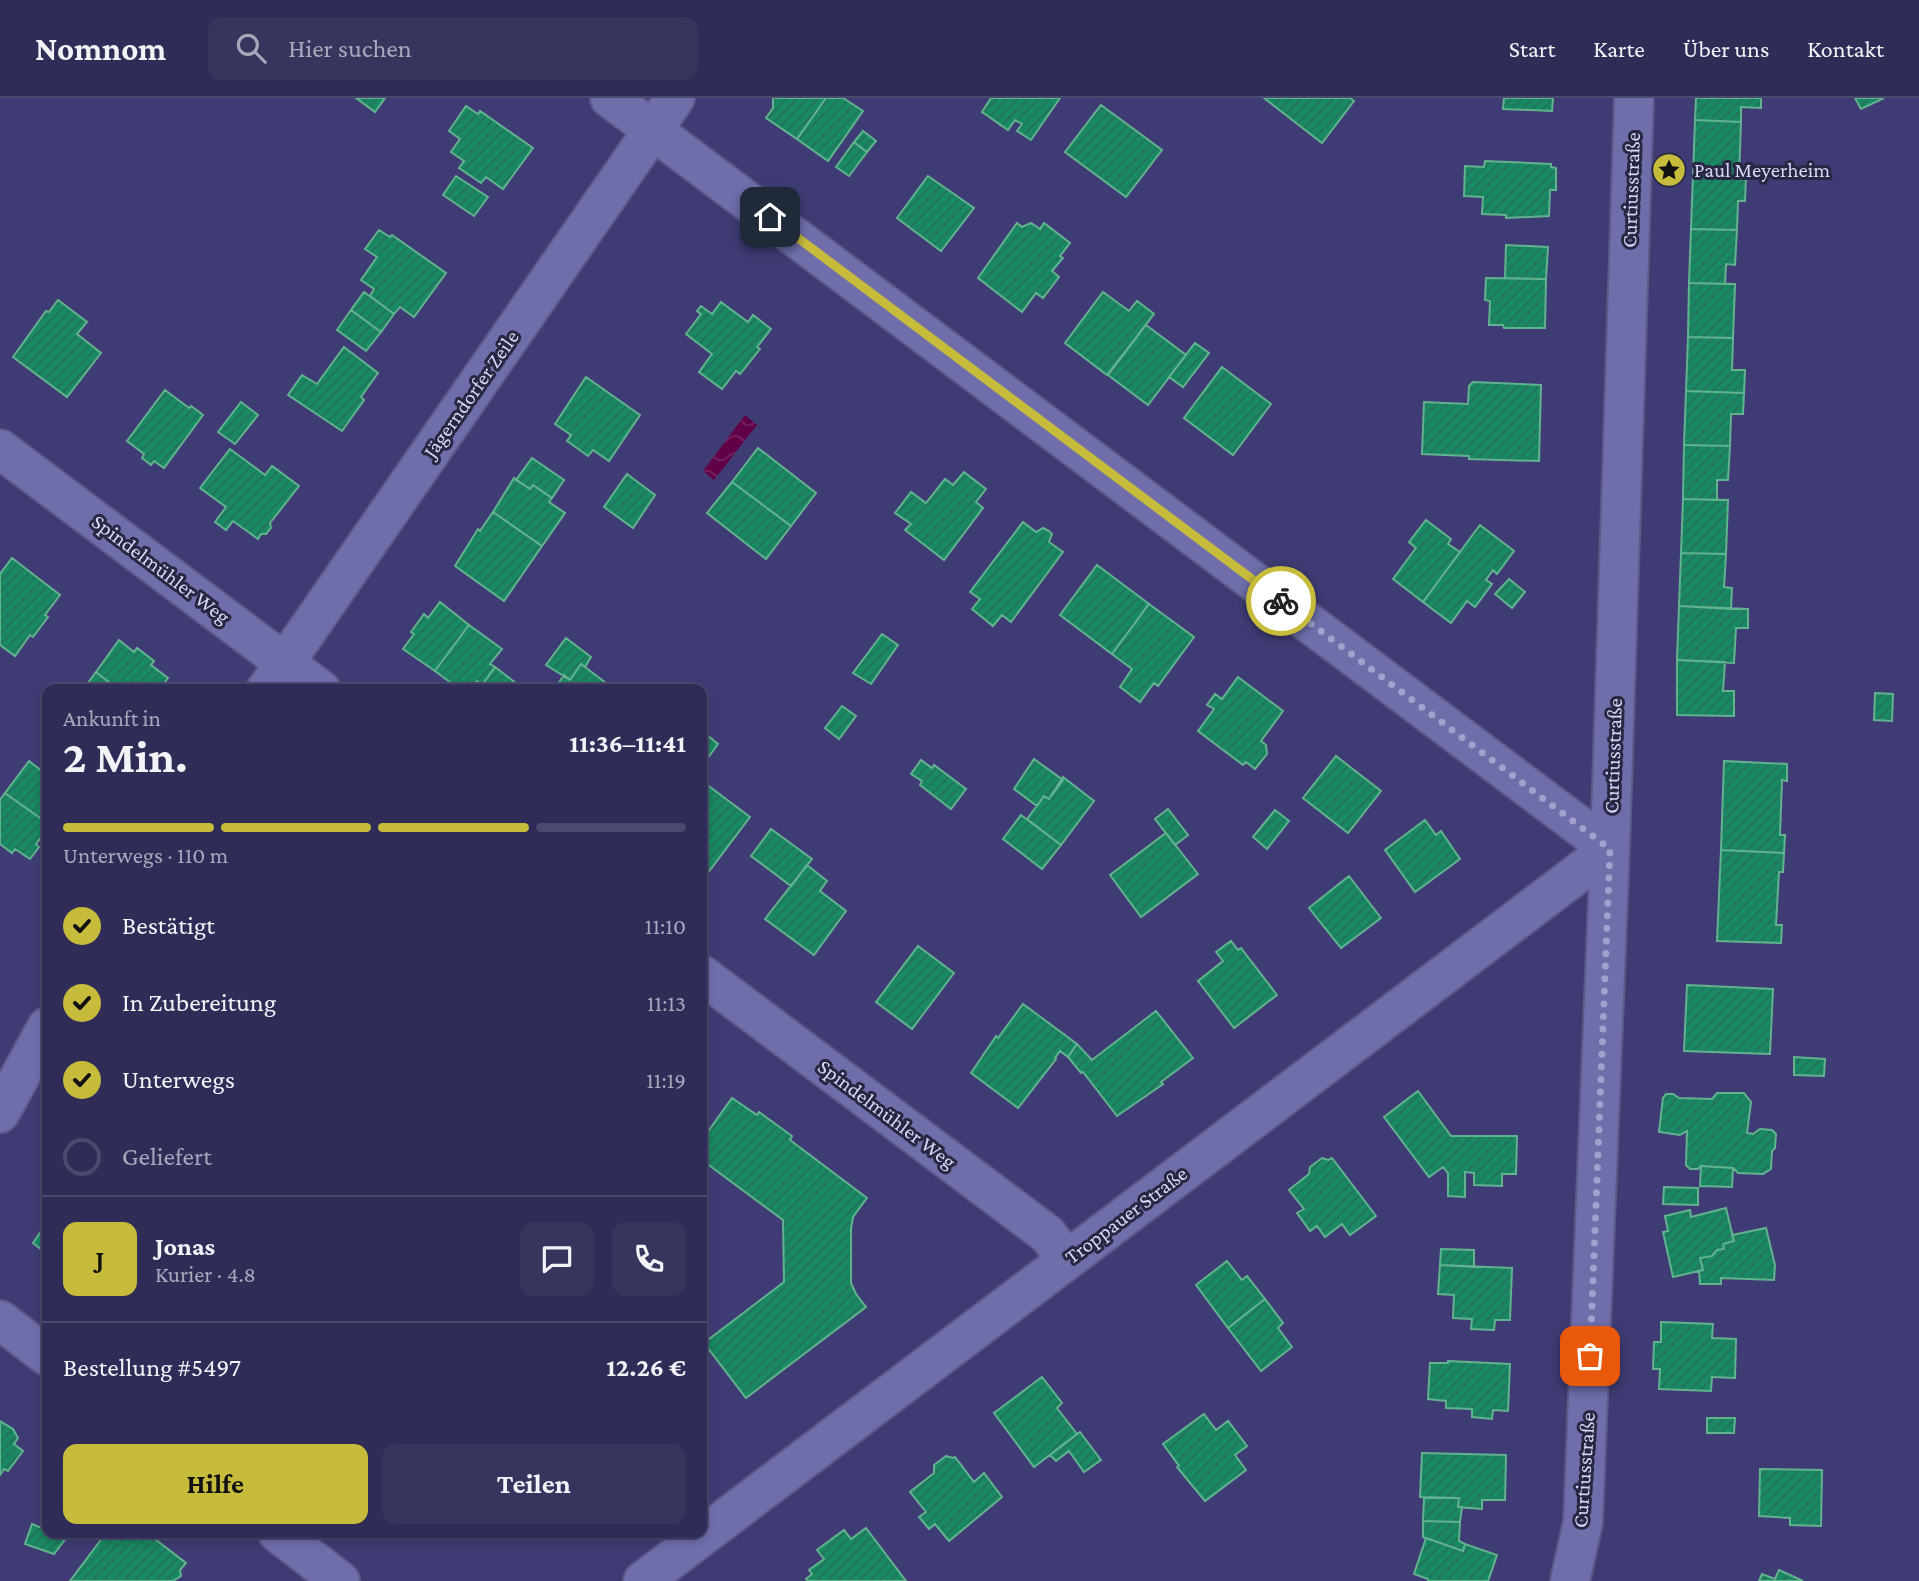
<!DOCTYPE html>
<html lang="de">
<meta charset="utf-8">
<style>
body{margin:0;font-family:"Crimson Pro",serif;background:#37355e;color:#f1f3f6;height:100vh;display:flex;flex-direction:column;font-size:26px;white-space:nowrap}
*{box-sizing:border-box;margin:0}
p{font-size:23px;color:#a7a8ba}
.icon{flex:none;width:38px;height:38px;fill:none;stroke:currentColor;stroke-width:2;stroke-linecap:round;stroke-linejoin:round}
.map{position:relative;flex:1;overflow:hidden}
.panel{position:absolute;left:42px;top:586px;width:665px;height:854px;display:flex;flex-direction:column;background:#2f2d58;border-radius:14px;box-shadow:0 4px 10px #0003,0 0 0 2px #4a496e}
.panel>*{flex:none}
.pin{position:absolute;display:grid;place-items:center;width:60px;height:60px;color:#fff;margin:-30px;border-radius:14px;box-shadow:0 4px 10px #0006}
.courier{position:absolute;display:grid;place-items:center;width:70px;height:70px;margin:-35px;border:5px solid #c7bb3c;border-radius:50%;background:#fff;color:#222;box-shadow:0 2px 9px #0007}
.headline em{font-style:normal;font-weight:700}
.headline div{display:flex;flex-direction:column-reverse}
.headline{display:flex;align-items:center;justify-content:space-between;height:119px;padding:0 21px}
h1{font-size:46px;font-weight:700;line-height:52px}
.bar{display:grid;grid-template-columns:repeat(4,1fr);gap:10px 7px;align-content:center;height:84px;padding:0 21px}
.bar i{height:9px;border-radius:5px;background:#4a496e}
.bar .current{background:#c7bb3c}
.bar p{grid-column:span 4}
.line{display:flex;align-items:center;gap:18px;padding:0 21px;border-top:2px solid #4a496e}
.line div{flex:1}
.round{display:grid;place-items:center;flex:none;width:74px;height:74px;border-radius:14px;background:#37355e}
ol{padding:0 21px;list-style:none}
li{display:flex;align-items:center;gap:21px;height:77px}
li p{margin-inline-start:auto}
li .icon{padding:7px;border-radius:50%;background:#c7bb3c;color:#111;stroke-width:4}
li:last-child{color:#a7a8ba}
li i{width:38px;height:38px;border:4px solid #4a496e;border-radius:50%}
.action{display:flex;gap:14px;margin-top:auto;padding:14px 21px}
.action a{flex:1;height:80px;border-radius:14px;background:#c7bb3c;color:#111;font-size:28px;font-weight:700;line-height:80px;text-align:center}
.action a+a{background:#37355e;color:#f1f3f6}
header{display:flex;align-items:center;gap:42px;box-sizing:border-box;height:98px;padding:0 35px;background:#2f2d58;border-bottom:2px solid #4a496e}
header strong{font-size:33px}
nav{display:flex;gap:38px;margin-inline-start:auto;font-size:24px}
.search{width:490px;height:63px;background:#37355e;display:flex;align-items:center;gap:18px;box-sizing:border-box;padding:0 24px;border-radius:14px;color:#a7a8ba;font-size:26px}
.map>svg:first-child{display:block}
</style>
<header>
<strong>Nomnom</strong>
<div class="search"><svg class="icon" aria-label="search" viewBox="0 0 24 24"><circle cx="10" cy="10" r="6"/><path d="M15 15l6 6"/></svg>Hier suchen</div>
<nav><a>Start</a><a>Karte</a><a>Über uns</a><a>Kontakt</a></nav>
</header>
<div class="map">
<svg width="1919" height="1483" viewBox="0 0 1919 1483">
<defs>
<pattern id="water-waves" width="16" height="10" patternUnits="userSpaceOnUse" patternTransform="scale(1.75)"><rect width="16" height="10" fill="#610046"/><path d="M0 5q4-4 8 0t8 0" fill="none" stroke="#772462"/></pattern>
<pattern id="building-hatch" width="6" height="6" patternUnits="userSpaceOnUse" patternTransform="scale(1.75)"><rect width="6" height="6" fill="#188963"/><path d="M-1 1l2-2M0 6l6-6M5 7l2-2" fill="none" stroke="#266f5b"/></pattern>
</defs>
<rect width="100%" height="100%" fill="#3f3c75"/>
<!-- water -->
<path fill="url(#water-waves)" d="M 745,317 L 757,327 L 714,382 L 703,373 Z"/>
<!-- building -->
<path fill="url(#building-hatch)" stroke="#62b290" stroke-width="2" d="M 356,0 L 385,0 L 375,14 Z
M 773,0 L 826,0 L 797,41 L 766,20 L 773,10 Z
M 826,0 L 843,0 L 863,13 L 828,63 L 797,41 Z
M 991,0 L 1060,0 L 1031,42 L 1017,33 L 1022,26 L 1015,22 L 1008,32 L 982,14 Z
M 1264,0 L 1350,0 L 1354,3 L 1322,45 Z
M 1504,0 L 1553,0 L 1552,13 L 1503,11 Z
M 1696,0 L 1761,0 L 1761,10 L 1741,9 L 1741,24 L 1695,22 Z
M 1855,0 L 1884,0 L 1861,11 Z
M 1101,7 L 1162,52 L 1126,99 L 1065,54 Z
M 466,8 L 478,16 L 480,13 L 533,50 L 503,91 L 486,79 L 481,85 L 459,70 L 464,63 L 451,54 L 460,41 L 449,33 Z
M 1695,22 L 1741,24 L 1739,78 L 1693,77 Z
M 863,33 L 876,43 L 867,54 L 854,44 Z
M 854,44 L 867,54 L 849,78 L 836,69 Z
M 1485,63 L 1551,66 L 1551,69 L 1556,70 L 1556,92 L 1550,92 L 1549,118 L 1506,120 L 1506,117 L 1482,116 L 1483,99 L 1464,98 L 1465,68 L 1484,69 Z
M 1693,77 L 1746,78 L 1745,103 L 1738,103 L 1737,132 L 1691,131 Z
M 456,78 L 488,99 L 474,118 L 443,97 Z
M 928,78 L 974,110 L 941,153 L 897,120 Z
M 1017,125 L 1022,129 L 1031,125 L 1040,131 L 1044,125 L 1070,145 L 1060,158 L 1063,160 L 1052,173 L 1059,179 L 1043,200 L 1036,195 L 1022,214 L 978,180 Z
M 1691,131 L 1737,132 L 1735,167 L 1726,166 L 1725,186 L 1689,185 Z
M 379,132 L 390,139 L 392,137 L 446,175 L 414,219 L 400,209 L 394,216 L 370,198 L 374,191 L 361,182 L 377,159 L 365,151 Z
M 1506,147 L 1548,149 L 1546,181 L 1505,180 Z
M 1486,180 L 1546,181 L 1545,230 L 1504,230 L 1503,227 L 1489,227 L 1490,203 L 1485,202 Z
M 1689,185 L 1735,186 L 1733,240 L 1688,239 Z
M 364,194 L 394,216 L 381,234 L 351,212 Z
M 1103,194 L 1129,213 L 1137,203 L 1154,216 L 1107,277 L 1065,245 Z
M 58,202 L 87,224 L 77,236 L 101,255 L 67,299 L 13,259 L 46,213 L 49,214 Z
M 721,204 L 748,224 L 753,217 L 771,231 L 757,249 L 760,251 L 740,276 L 736,273 L 722,291 L 699,274 L 712,256 L 686,236 L 701,216 L 697,213 L 701,208 L 712,216 Z
M 351,212 L 381,234 L 366,253 L 337,232 Z
M 1146,227 L 1186,257 L 1148,307 L 1108,277 Z
M 1688,239 L 1733,240 L 1732,272 L 1745,272 L 1744,295 L 1686,293 Z
M 1195,245 L 1209,255 L 1183,289 L 1169,279 Z
M 344,249 L 378,275 L 361,299 L 364,302 L 342,333 L 288,297 L 302,277 L 317,286 Z
M 1222,269 L 1271,306 L 1233,357 L 1184,320 Z
M 586,279 L 640,317 L 609,363 L 593,352 L 588,358 L 567,343 L 571,337 L 555,326 Z
M 1473,284 L 1541,287 L 1539,363 L 1469,361 L 1469,358 L 1422,356 L 1424,304 L 1468,306 L 1469,288 Z
M 165,292 L 189,310 L 191,308 L 203,317 L 164,370 L 154,363 L 151,367 L 142,360 L 144,356 L 127,343 Z
M 1686,293 L 1744,295 L 1743,316 L 1731,316 L 1730,348 L 1684,347 Z
M 241,304 L 258,317 L 235,346 L 218,334 Z
M 1684,347 L 1730,348 L 1728,382 L 1717,382 L 1717,402 L 1683,401 Z
M 758,350 L 816,395 L 791,428 L 732,384 Z
M 230,351 L 265,377 L 272,368 L 299,388 L 270,425 L 271,430 L 266,436 L 261,436 L 258,441 L 233,423 L 226,432 L 215,424 L 226,409 L 200,390 Z
M 532,360 L 564,382 L 552,400 L 533,387 L 530,391 L 516,382 Z
M 964,374 L 986,391 L 976,404 L 983,410 L 944,462 L 905,432 L 911,426 L 895,415 L 911,394 L 926,405 L 945,381 L 953,387 Z
M 627,376 L 655,397 L 633,430 L 604,409 Z
M 514,380 L 530,391 L 533,387 L 552,400 L 549,404 L 565,415 L 542,448 L 493,414 Z
M 732,384 L 791,428 L 766,461 L 707,415 Z
M 1683,401 L 1728,402 L 1726,456 L 1681,455 Z
M 493,414 L 542,448 L 504,503 L 455,468 L 478,431 L 480,433 Z
M 1426,422 L 1451,441 L 1448,446 L 1460,454 L 1423,504 L 1393,481 L 1416,450 L 1409,444 Z
M 1023,424 L 1036,434 L 1043,430 L 1049,433 L 1052,436 L 1049,444 L 1063,454 L 1011,524 L 1002,517 L 993,528 L 972,511 L 980,501 L 970,494 Z
M 1480,427 L 1514,453 L 1497,476 L 1493,472 L 1486,482 L 1492,486 L 1475,509 L 1467,503 L 1451,525 L 1423,504 Z
M 1681,455 L 1726,456 L 1724,489 L 1732,490 L 1731,511 L 1679,508 Z
M 12,460 L 60,497 L 45,517 L 48,519 L 33,539 L 30,537 L 15,558 L 0,547 L 0,476 Z
M 1097,467 L 1149,506 L 1112,556 L 1060,517 Z
M 1509,481 L 1525,494 L 1512,510 L 1495,496 Z
M 440,504 L 469,527 L 435,573 L 403,551 L 414,536 L 411,534 L 424,516 L 428,520 Z
M 1149,506 L 1194,539 L 1158,588 L 1154,585 L 1140,604 L 1120,589 L 1132,571 L 1112,556 Z
M 1679,508 L 1748,511 L 1748,530 L 1736,530 L 1734,565 L 1677,562 Z
M 469,527 L 502,551 L 490,566 L 495,569 L 482,587 L 477,583 L 471,592 L 457,592 L 454,589 L 455,588 L 435,573 Z
M 882,536 L 898,547 L 871,586 L 853,575 Z
M 566,540 L 591,559 L 585,569 L 581,566 L 570,582 L 546,567 Z
M 119,542 L 134,554 L 137,550 L 154,563 L 151,567 L 168,580 L 159,592 L 119,592 L 96,574 Z
M 1677,562 L 1725,564 L 1723,593 L 1734,593 L 1734,618 L 1677,617 Z
M 581,566 L 606,585 L 602,592 L 554,592 L 564,577 L 570,582 Z
M 495,569 L 525,592 L 471,592 L 477,583 L 482,587 Z
M 96,574 L 119,592 L 83,592 Z
M 1238,579 L 1283,613 L 1261,643 L 1266,647 L 1267,656 L 1255,671 L 1246,664 L 1243,667 L 1198,633 L 1214,611 L 1207,607 L 1215,596 L 1222,601 Z
M 1875,595 L 1893,596 L 1892,623 L 1874,622 Z
M 842,608 L 856,618 L 839,641 L 825,630 Z
M 702,633 L 718,646 L 702,668 Z
M 1336,658 L 1381,693 L 1348,735 L 1303,700 Z
M 1034,661 L 1063,682 L 1049,701 L 1044,698 L 1037,708 L 1014,691 Z
M 921,662 L 932,670 L 934,667 L 966,691 L 951,711 L 920,687 L 922,683 L 911,676 Z
M 29,663 L 43,674 L 45,670 L 47,672 L 47,725 L 5,695 Z
M 1724,663 L 1787,666 L 1787,683 L 1782,682 L 1780,737 L 1785,737 L 1784,755 L 1721,752 Z
M 1063,679 L 1094,703 L 1061,747 L 1027,721 L 1044,698 L 1049,701 Z
M 702,683 L 750,719 L 707,776 L 702,772 Z
M 5,695 L 47,725 L 47,732 L 36,746 L 39,749 L 30,761 L 15,751 L 12,755 L 0,746 L 0,702 Z
M 1168,711 L 1188,737 L 1175,747 L 1155,721 Z
M 1275,712 L 1289,723 L 1267,751 L 1253,739 Z
M 1021,717 L 1061,747 L 1042,771 L 1003,741 Z
M 1425,722 L 1436,737 L 1441,733 L 1460,761 L 1415,794 L 1385,752 Z
M 771,731 L 812,761 L 791,788 L 751,758 Z
M 1166,735 L 1198,776 L 1141,819 L 1110,777 Z
M 1721,752 L 1784,755 L 1783,774 L 1779,774 L 1776,827 L 1782,827 L 1781,845 L 1717,843 Z
M 807,767 L 827,783 L 820,793 L 846,813 L 814,857 L 765,821 Z
M 1349,778 L 1381,820 L 1341,850 L 1309,810 Z
M 1231,843 L 1238,852 L 1241,850 L 1277,897 L 1234,930 L 1198,883 L 1223,863 L 1216,854 Z
M 918,848 L 954,875 L 912,931 L 876,904 Z
M 1687,887 L 1773,891 L 1770,956 L 1684,953 Z
M 1023,906 L 1077,946 L 1068,959 L 1060,953 L 1055,960 L 1056,961 L 1018,1010 L 971,975 L 996,938 L 998,940 Z
M 1156,913 L 1193,960 L 1161,984 L 1163,986 L 1117,1018 L 1083,974 L 1081,975 L 1068,959 L 1077,946 L 1092,962 Z
M 1794,959 L 1825,961 L 1824,978 L 1794,977 Z
M 1418,993 L 1451,1038 L 1517,1038 L 1516,1076 L 1502,1076 L 1502,1088 L 1474,1087 L 1474,1075 L 1465,1074 L 1465,1099 L 1448,1098 L 1448,1075 L 1443,1069 L 1429,1079 L 1384,1019 Z
M 1717,995 L 1744,995 L 1751,1004 L 1747,1035 L 1753,1036 L 1760,1031 L 1772,1032 L 1776,1036 L 1775,1050 L 1772,1053 L 1771,1071 L 1763,1076 L 1738,1075 L 1733,1070 L 1701,1068 L 1698,1071 L 1690,1071 L 1686,1067 L 1687,1033 L 1680,1037 L 1659,1034 L 1663,1000 L 1666,996 L 1673,996 L 1679,1000 L 1712,1001 Z
M 732,1000 L 757,1017 L 759,1014 L 792,1038 L 790,1042 L 867,1100 L 853,1119 L 851,1131 L 851,1185 L 856,1196 L 866,1209 L 746,1300 L 704,1245 L 784,1184 L 783,1122 L 702,1062 L 702,1042 Z
M 1322,1060 L 1328,1062 L 1332,1060 L 1376,1118 L 1350,1137 L 1342,1126 L 1325,1139 L 1317,1128 L 1310,1133 L 1297,1115 L 1304,1111 L 1289,1092 L 1309,1076 L 1310,1069 Z
M 1701,1068 L 1733,1070 L 1732,1089 L 1700,1088 Z
M 1664,1089 L 1698,1090 L 1698,1107 L 1663,1106 Z
M 1726,1110 L 1734,1143 L 1723,1146 L 1724,1151 L 1717,1152 L 1712,1158 L 1700,1160 L 1703,1172 L 1673,1179 L 1663,1134 L 1668,1133 L 1665,1118 L 1690,1112 L 1691,1119 Z
M 47,1117 L 47,1156 L 33,1145 L 46,1126 L 42,1124 Z
M 1766,1130 L 1775,1167 L 1774,1182 L 1721,1180 L 1721,1186 L 1700,1186 L 1699,1173 L 1703,1172 L 1700,1160 L 1712,1158 L 1717,1152 L 1724,1151 L 1723,1146 L 1734,1143 L 1732,1137 Z
M 1441,1151 L 1474,1152 L 1474,1169 L 1440,1167 Z
M 1227,1163 L 1242,1182 L 1247,1178 L 1265,1201 L 1228,1230 L 1196,1187 Z
M 1440,1167 L 1512,1170 L 1510,1222 L 1495,1222 L 1494,1232 L 1471,1231 L 1472,1221 L 1453,1220 L 1454,1197 L 1438,1196 Z
M 1265,1201 L 1283,1225 L 1278,1230 L 1292,1249 L 1261,1273 L 1228,1230 Z
M 1661,1224 L 1713,1226 L 1712,1240 L 1736,1241 L 1735,1280 L 1712,1279 L 1711,1293 L 1659,1291 L 1660,1271 L 1653,1271 L 1654,1244 L 1661,1244 Z
M 1448,1263 L 1510,1266 L 1508,1313 L 1493,1312 L 1492,1321 L 1472,1319 L 1472,1311 L 1446,1310 L 1446,1303 L 1428,1301 L 1430,1265 L 1448,1265 Z
M 1042,1279 L 1062,1305 L 1057,1310 L 1077,1336 L 1034,1369 L 994,1315 Z
M 1204,1316 L 1216,1332 L 1228,1323 L 1247,1348 L 1235,1357 L 1246,1372 L 1205,1403 L 1177,1369 L 1179,1368 L 1163,1346 Z
M 1707,1320 L 1735,1320 L 1734,1335 L 1707,1335 Z
M 0,1323 L 13,1331 L 18,1340 L 14,1346 L 23,1353 L 8,1373 L 4,1371 L 0,1377 Z
M 1080,1334 L 1101,1362 L 1084,1374 L 1069,1353 L 1056,1363 L 1050,1357 Z
M 1422,1355 L 1506,1357 L 1505,1402 L 1482,1402 L 1482,1411 L 1458,1409 L 1459,1400 L 1420,1399 Z
M 946,1358 L 953,1360 L 955,1359 L 974,1384 L 984,1375 L 1002,1399 L 949,1443 L 935,1426 L 929,1431 L 919,1419 L 926,1414 L 910,1394 L 934,1375 L 934,1367 Z
M 1760,1371 L 1822,1372 L 1821,1428 L 1790,1427 L 1790,1420 L 1759,1418 Z
M 1424,1400 L 1459,1400 L 1458,1409 L 1462,1409 L 1460,1424 L 1423,1423 Z
M 1423,1423 L 1460,1424 L 1459,1443 L 1465,1446 L 1463,1453 L 1423,1439 Z
M 32,1426 L 47,1432 L 47,1435 L 67,1439 L 54,1456 L 25,1446 Z
M 866,1430 L 906,1483 L 808,1483 L 806,1481 L 812,1476 L 809,1472 L 824,1461 L 817,1452 L 844,1432 L 851,1441 Z
M 106,1435 L 147,1435 L 186,1465 L 180,1472 L 181,1478 L 173,1483 L 70,1483 Z
M 1426,1440 L 1463,1453 L 1465,1446 L 1497,1457 L 1488,1483 L 1428,1483 L 1428,1481 L 1414,1476 Z
M 1779,1472 L 1803,1483 L 1759,1483 L 1762,1476 L 1775,1481 Z"/>
<g fill="none" stroke-linecap="round" stroke-linejoin="round">
<!-- minor casing -->
<g stroke="#5c5888" stroke-width="42">
<path id="minor" d="M 610,0 L 1610,751 L 643,1483
M 0,351 L 321,592
M 266,592 L 675,0
M 702,877 L 1047,1136 L 1067,1161
M 0,1015 L 47,929
M 0,1222 L 47,1258
M 278,1435 L 340,1483
M 1570,1483 L 1583,1424 L 1610,751 L 1634,0"/>
</g>
<!-- minor -->
<use href="#minor" stroke="#6f6eab" stroke-width="38"/>
</g>
<g fill="none" stroke-linecap="round" stroke-linejoin="round">
<!-- done -->
<path stroke="#a1a1cb" stroke-width="7" stroke-dasharray="0 12.6" d="M 1281,503 L 1610,751 L 1590,1258"/>
<!-- route -->
<path stroke="#c7bb3c" stroke-width="9" d="M 770,119 L 1281,503"/>
</g>
<!-- icons -->
<defs>
<g id="sight-disc" transform="scale(1.75)"><circle r="9.5" fill="#c7bb3c" stroke="#282742"/><path d="M0-6L1.8-2.2L6-1.7L2.9 1.2L3.7 5.4L0 3.3L-3.7 5.4L-2.9 1.2L-6-1.7L-1.8-2.2Z" fill="#111"/></g>
</defs>
<g fill-rule="evenodd">
<use href="#sight-disc" x="1669" y="72"/>
</g>
<g text-anchor="middle" dominant-baseline="central" stroke-width="6" stroke-linejoin="round" paint-order="stroke">
<!-- poi labels -->
<g font-size="21" fill="#d6d7fa" stroke="#282742" text-anchor="start">
<text x="1694" y="72">Paul Meyerheim</text>
</g>
<!-- street labels -->
<g font-size="21" fill="#d6d7fa" stroke="#282742">
<text transform="translate(1631 92) rotate(-88)">Curtiusstraße</text>
<text transform="translate(471 296) rotate(-55)">Jägerndorfer Zeile</text>
<text transform="translate(161 471) rotate(37)">Spindelmühler Weg</text>
<text transform="translate(1613 658) rotate(-88)">Curtiusstraße</text>
<text transform="translate(887 1016) rotate(37)">Spindelmühler Weg</text>
<text transform="translate(1126 1117) rotate(-37)">Troppauer Straße</text>
<text transform="translate(1584 1372) rotate(-86)">Curtiusstraße</text>
</g>
</g>
</svg>
<div class="pin" style="left:1590px;top:1258px;background:#ea580c"><svg class="icon" aria-label="bag" viewBox="0 0 24 24"><path d="M5 8h14l-1 12H6zM9 8a3 3 0 0 1 6 0"/></svg></div>
<div class="pin" style="left:770px;top:119px;background:#1f2937"><svg class="icon" aria-label="home" viewBox="0 0 24 24"><path d="M3 11l9-7 9 7M6 9v11h12V9"/></svg></div>
<div class="courier" style="left:1281px;top:503px"><svg class="icon" aria-label="bike" viewBox="0 0 24 24"><circle cx="6" cy="16" r="4"/><circle cx="18" cy="16" r="4"/><path d="M6 16l4-8h5l3 8M10 8l3 8H6M13 5h3"/></svg></div>
<section class="panel">
<div class="headline"><div><h1>2 Min.</h1><p>Ankunft in</p></div><em>11:36–11:41</em></div>
<div class="bar"><i class="current"></i><i class="current"></i><i class="current"></i><i></i><p>Unterwegs · 110 m</p></div>
<ol>
<li><svg class="icon" aria-label="check" viewBox="0 0 24 24"><path d="M5 12l5 5 9-10"/></svg>Bestätigt<p>11:10</p></li>
<li><svg class="icon" aria-label="check" viewBox="0 0 24 24"><path d="M5 12l5 5 9-10"/></svg>In Zubereitung<p>11:13</p></li>
<li><svg class="icon" aria-label="check" viewBox="0 0 24 24"><path d="M5 12l5 5 9-10"/></svg>Unterwegs<p>11:19</p></li>
<li><i></i>Geliefert</li>
</ol>
<div class="line" style="height:126px"><b class="round" style="background:#c7bb3c;color:#111">J</b><div><b>Jonas</b><p>Kurier · 4.8</p></div><a class="round"><svg class="icon" aria-label="chat" viewBox="0 0 24 24"><path d="M4 5h16v11H9l-5 4z"/></svg></a><a class="round"><svg class="icon" aria-label="phone" viewBox="0 0 24 24"><path d="M5 4h4l2 5-3 2q2 4 5 5l2-3 5 2v4C11 20 4 13 5 4z"/></svg></a></div>
<div class="line" style="height:91px"><div>Bestellung #5497</div><b>12.26 €</b></div>
<div class="action"><a>Hilfe</a><a>Teilen</a></div>
</section>
</div>
